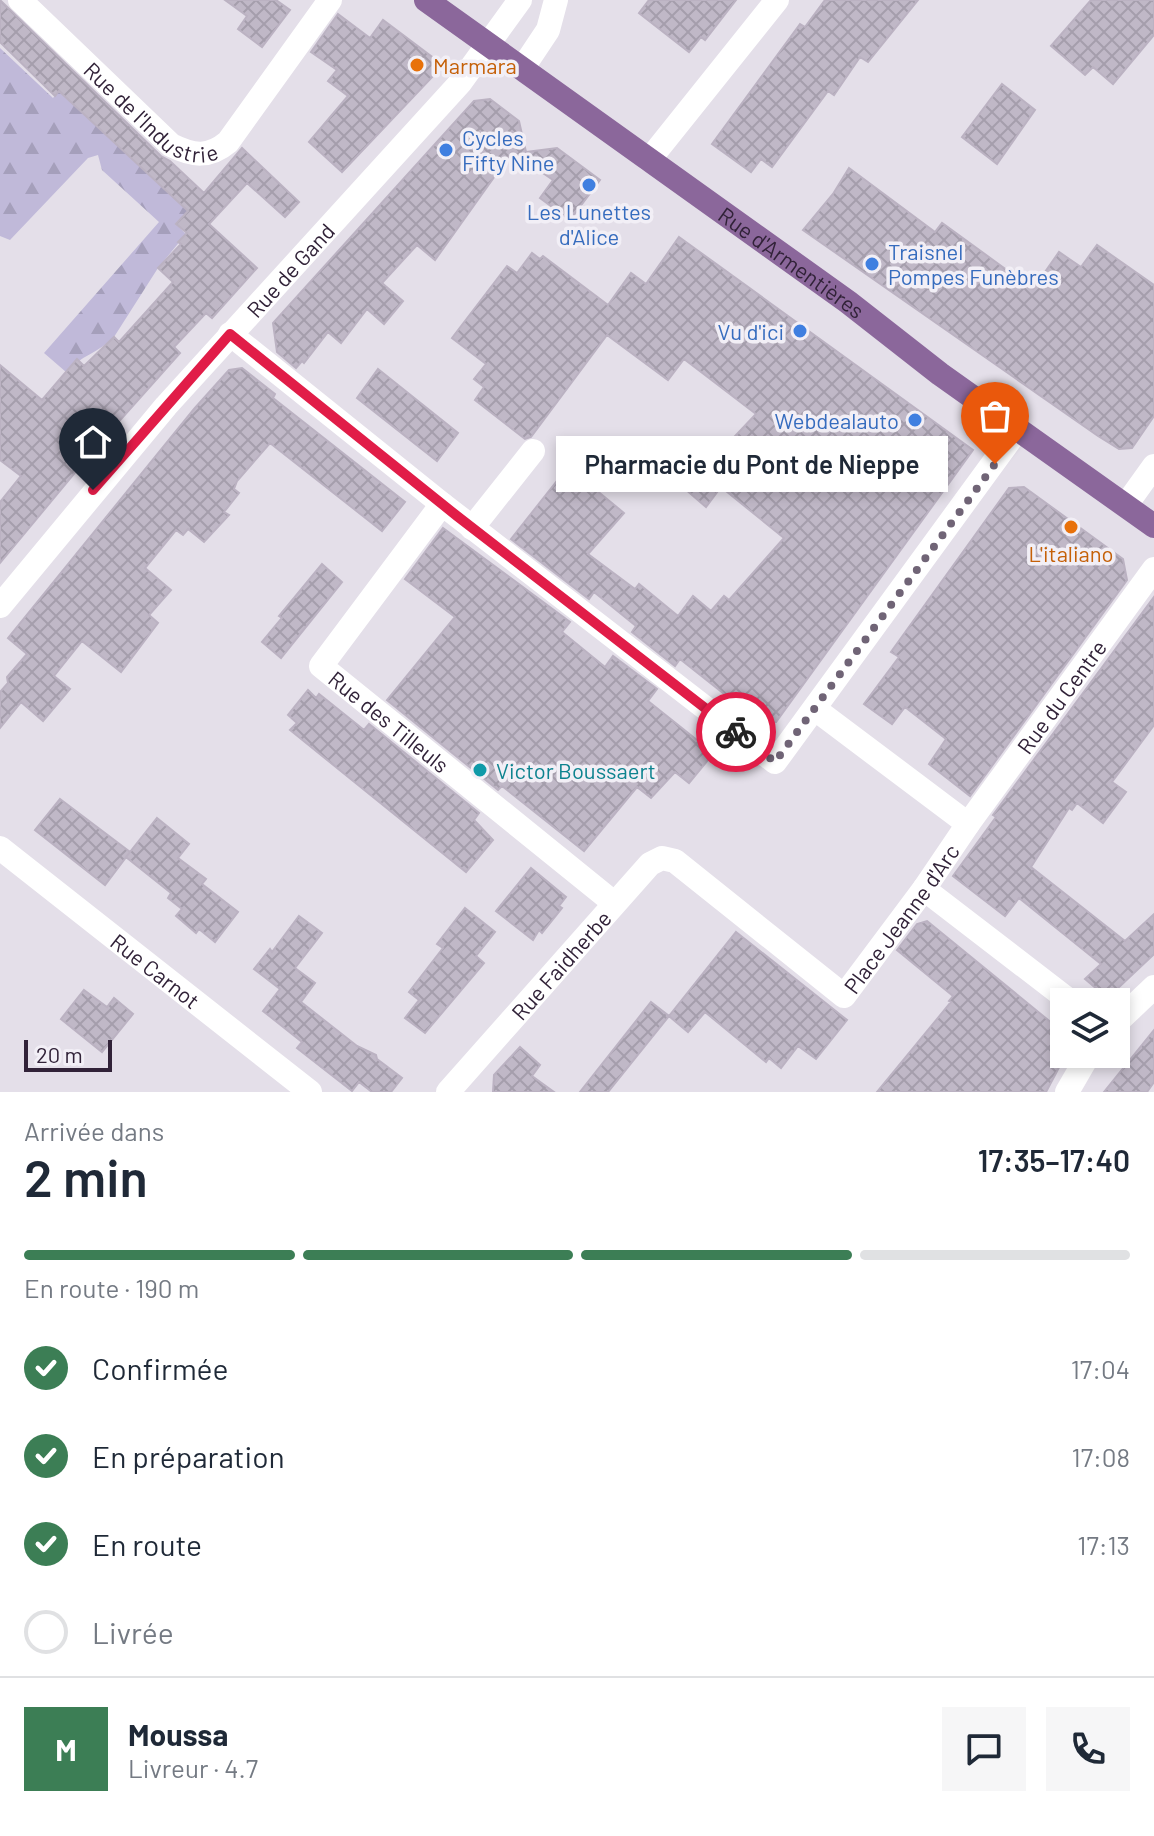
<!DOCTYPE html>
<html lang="fr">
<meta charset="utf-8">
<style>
body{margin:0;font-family:Barlow,sans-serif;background:#f6f6f7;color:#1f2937;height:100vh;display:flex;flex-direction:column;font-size:30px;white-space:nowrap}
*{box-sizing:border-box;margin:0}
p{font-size:26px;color:#747a83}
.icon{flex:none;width:44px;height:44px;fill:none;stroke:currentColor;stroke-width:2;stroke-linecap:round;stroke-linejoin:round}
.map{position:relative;height:1092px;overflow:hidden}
.sheet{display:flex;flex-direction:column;background:#fff;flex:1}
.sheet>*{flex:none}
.buttons{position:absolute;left:1050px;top:988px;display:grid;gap:16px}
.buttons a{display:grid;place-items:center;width:80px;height:80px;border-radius:0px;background:#fff;box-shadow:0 4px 12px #0003;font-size:40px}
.scale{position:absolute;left:24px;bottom:20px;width:88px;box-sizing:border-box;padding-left:8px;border:4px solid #312238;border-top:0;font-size:22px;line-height:28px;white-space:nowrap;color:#312238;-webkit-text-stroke:6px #f2eff6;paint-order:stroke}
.pin{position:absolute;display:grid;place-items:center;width:68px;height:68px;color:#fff;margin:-82px -34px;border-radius:50% 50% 50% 0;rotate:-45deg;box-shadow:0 0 8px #0007}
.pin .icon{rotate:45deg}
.courier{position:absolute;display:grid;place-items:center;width:80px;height:80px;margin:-40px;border:6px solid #e11d48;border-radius:50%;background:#fff;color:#222;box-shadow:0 2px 10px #0007}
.bubble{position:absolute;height:56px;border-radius:0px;background:#fff;box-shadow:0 4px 12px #0003;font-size:26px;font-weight:600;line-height:56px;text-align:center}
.head em{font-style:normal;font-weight:600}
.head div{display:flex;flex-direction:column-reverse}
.head{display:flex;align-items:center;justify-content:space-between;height:136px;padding:0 24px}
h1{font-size:52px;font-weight:600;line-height:60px}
.bar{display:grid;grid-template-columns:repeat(4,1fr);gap:12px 8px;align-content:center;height:96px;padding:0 24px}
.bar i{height:10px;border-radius:6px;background:#e0e1e3}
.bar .active{background:#3c7e55}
.bar p{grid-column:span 4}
.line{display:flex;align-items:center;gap:20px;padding:0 24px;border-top:2px solid #e0e1e3}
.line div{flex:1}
.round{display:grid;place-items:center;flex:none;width:84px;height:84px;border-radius:0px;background:#f6f6f7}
ol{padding:0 24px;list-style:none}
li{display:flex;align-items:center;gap:24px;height:88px}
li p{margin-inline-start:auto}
li .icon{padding:8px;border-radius:50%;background:#3c7e55;color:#fff;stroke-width:4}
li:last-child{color:#747a83}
li i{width:44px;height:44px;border:4px solid #e0e1e3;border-radius:50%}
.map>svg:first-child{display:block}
</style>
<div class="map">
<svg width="1154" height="1092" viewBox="0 0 1154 1092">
<defs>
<pattern id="forest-firs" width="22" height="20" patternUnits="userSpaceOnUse" patternTransform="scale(2)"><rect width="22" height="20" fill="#c0b9d9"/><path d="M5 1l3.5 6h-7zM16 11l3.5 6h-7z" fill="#a59fbb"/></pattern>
<pattern id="building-cross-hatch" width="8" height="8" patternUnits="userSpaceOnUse" patternTransform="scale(2)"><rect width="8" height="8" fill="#c0b8c7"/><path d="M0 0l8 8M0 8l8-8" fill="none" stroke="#a59eac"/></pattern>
</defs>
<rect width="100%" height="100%" fill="#e4dfe9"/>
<!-- forest -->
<path fill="url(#forest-firs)" d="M 0,48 L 53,98 L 60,89 L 188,211 L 176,224 L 186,234 L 158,268 L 114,337 C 100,352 80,356 66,372 L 44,353 L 159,222 L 102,170 L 98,155 L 88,158 L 10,240 L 0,236 Z"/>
<!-- building -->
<path fill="url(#building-cross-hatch)" stroke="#bbb2c2" stroke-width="2" d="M 0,0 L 161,156 L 170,161 L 204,193 L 242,148 L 299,202 L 285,217 L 247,183 L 209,224 L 257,268 L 212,318 L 206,313 L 174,347 L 180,353 L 97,446 L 0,563 L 0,502 L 21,476 L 0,460 L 0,365 L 42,400 L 77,359 L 84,366 L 114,337 L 119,342 L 173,282 L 158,268 L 181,244 L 178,242 L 187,233 L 176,224 L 188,211 L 59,91 L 55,96 L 0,42 Z
M 225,0 L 276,0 L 290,10 L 262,47 L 238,29 L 247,16 Z
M 649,0 L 736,0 L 705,40 L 701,37 L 689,52 L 639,13 Z
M 825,0 L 918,0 L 868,62 L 860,57 L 834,95 L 828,91 L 772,167 L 761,159 L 751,172 L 712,144 L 800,24 L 805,27 Z
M 1091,0 L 1154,0 L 1154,35 L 1113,84 L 1093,67 L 1085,75 L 1051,46 Z
M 338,14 L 370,38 L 383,20 L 435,59 L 436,73 L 342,172 L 309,142 L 348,96 L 328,81 L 337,70 L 311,52 Z
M 1002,84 L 1035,110 L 997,164 L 962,137 Z
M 490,99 L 519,121 L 526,152 L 557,148 L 600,180 L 570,220 L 540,198 L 553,180 L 512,152 L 435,260 L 417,245 L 382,283 L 403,301 L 384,324 L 367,309 L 341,343 L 328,332 L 304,363 L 302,361 L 296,368 L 277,352 L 273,323 L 474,101 Z
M 849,168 L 935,232 L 942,223 L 1033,289 L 1059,252 L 1081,267 L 1097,245 L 1154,285 L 1154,416 L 1132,448 L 1119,449 L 1098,436 L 803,230 L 833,194 Z
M 679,237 L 973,450 L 776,722 L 762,724 L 680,659 L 675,666 L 632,632 L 636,626 L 594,592 L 589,599 L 511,539 L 568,467 L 624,513 L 588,554 L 635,589 L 639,584 L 678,616 L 693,596 L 711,611 L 724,596 L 729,600 L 784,538 L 721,487 L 706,507 L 685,489 L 756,414 L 684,359 L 668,380 L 607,335 L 531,437 L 525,439 L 475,400 L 484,387 L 474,379 L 486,364 L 452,338 L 507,266 L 517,273 L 532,253 L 540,259 L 543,256 L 608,305 L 631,273 L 646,284 Z
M 242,368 L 275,394 L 273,398 L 405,502 L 382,531 L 270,443 L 237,481 L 234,489 L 239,493 L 224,512 L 229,515 L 204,542 L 188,529 L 183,535 L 176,530 L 145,568 L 171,590 L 149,615 L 158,623 L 121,672 L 82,641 L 54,676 L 70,689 L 43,721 L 21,702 L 0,728 L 0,692 L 8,683 L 7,677 L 27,654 L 8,638 L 194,409 L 229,370 Z
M 378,369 L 458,433 L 437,461 L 357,398 Z
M 1024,487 L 1123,559 L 1127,580 L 970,796 L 929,764 L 946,739 L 905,707 L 892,724 L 864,704 L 899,657 L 891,652 L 1009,488 Z
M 443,528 L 570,622 L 562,632 L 605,667 L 613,656 L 657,689 L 648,701 L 707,748 L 708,760 L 689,783 L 675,772 L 651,798 L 637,787 L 584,851 L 502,786 L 498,790 L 387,700 L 455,617 L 405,579 Z
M 322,564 L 342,582 L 281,658 L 262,642 L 282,618 L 279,616 Z
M 1154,597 L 1154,725 L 1112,782 L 1126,792 L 1103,823 L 1077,803 L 1072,810 L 1069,808 L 1031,867 L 1125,941 L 1154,914 L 1154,954 L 1115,991 L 1104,995 L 1085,979 L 1101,964 L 1019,898 L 1005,916 L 953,876 L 996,817 L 993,815 Z
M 308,690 L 316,698 L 319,694 L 364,730 L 369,724 L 479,813 L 474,820 L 493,840 L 466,872 L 290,730 L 297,723 L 288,715 Z
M 60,799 L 130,852 L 105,885 L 35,830 Z
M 157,818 L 189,844 L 178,858 L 206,879 L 202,884 L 238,912 L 215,942 L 199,929 L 196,933 L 176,916 L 182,909 L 168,898 L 171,893 L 126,857 Z
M 531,868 L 566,897 L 559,906 L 562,908 L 542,933 L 539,930 L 533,940 L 496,911 Z
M 465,908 L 495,932 L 476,956 L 484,963 L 425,1033 L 405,1018 L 419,1000 L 409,992 L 443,948 L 437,944 Z
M 299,916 L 322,933 L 295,968 L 315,983 L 301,1002 L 357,1046 L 376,1055 L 377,1059 L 402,1078 L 391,1092 L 372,1092 L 359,1082 L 352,1091 L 297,1048 L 302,1042 L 263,1011 L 280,989 L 254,969 L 270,949 L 272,952 Z
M 927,921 L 1064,1033 L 1064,1058 L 1046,1092 L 877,1092 L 951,1002 L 949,1001 L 953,996 L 897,950 L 917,924 Z
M 736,932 L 847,1020 L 816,1059 L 798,1046 L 781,1068 L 769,1058 L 766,1062 L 705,1012 L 688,1032 L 669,1016 Z
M 84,990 L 107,1007 L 114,998 L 133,1014 L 102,1052 L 61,1019 Z
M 651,1002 L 669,1016 L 608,1092 L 580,1092 Z
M 1154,1030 L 1154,1082 L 1147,1092 L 1104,1092 Z
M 520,1047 L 540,1065 L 532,1076 L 554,1092 L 493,1092 L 494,1075 Z"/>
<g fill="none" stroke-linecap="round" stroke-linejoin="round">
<!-- minor -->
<g stroke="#fff" stroke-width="24">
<path id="s1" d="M 20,0 L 171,145 C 193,156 209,158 228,142 L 330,0"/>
<path d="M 522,69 L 548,30 L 556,0"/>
<path d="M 649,160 L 777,0"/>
<path d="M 230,334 L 442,504 L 775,762 L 1018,429"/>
<path id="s2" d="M 442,504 L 321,666 L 614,903"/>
<path d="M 1126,505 L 1154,466"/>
<path d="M 472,528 L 533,451"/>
<path id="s3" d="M 0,606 L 166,406 L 460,83 L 520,0"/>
<path id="s4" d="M 968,824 L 1154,569"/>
<path id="s5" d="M 0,848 L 310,1092"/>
<path d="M 924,889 L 1071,1002"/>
<path d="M 1116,1023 L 1154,987"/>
<path id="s6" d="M 448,1092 L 650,864 L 662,858 L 675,861 L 844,996 L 924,889 L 968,824 L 815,709"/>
<path d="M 1067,1092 L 1089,1054"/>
</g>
<!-- major -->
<path stroke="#8b679b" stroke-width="24" id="s7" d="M 426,0 L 848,302 L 940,374 L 1154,526"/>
</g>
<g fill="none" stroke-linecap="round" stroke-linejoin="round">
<!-- done -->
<path stroke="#706476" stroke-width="8" stroke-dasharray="0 14.4" d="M 736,732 L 775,762 L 995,464"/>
<!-- route -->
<path stroke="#e11d48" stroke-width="10" d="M 93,490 L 230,334 L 457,516 L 736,732"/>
</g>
<!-- markers -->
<g fill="#e8710a" stroke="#f2eff6" stroke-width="3">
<circle cx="417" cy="65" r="8"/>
<circle cx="1071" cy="527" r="8"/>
</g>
<g fill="#3f7fe0" stroke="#f2eff6" stroke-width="3">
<circle cx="446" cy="150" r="8"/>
<circle cx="589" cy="185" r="8"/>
<circle cx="872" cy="264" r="8"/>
<circle cx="800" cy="331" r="8"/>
<circle cx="915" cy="420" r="8"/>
</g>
<circle fill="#0f9aa8" stroke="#f2eff6" stroke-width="3" cx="480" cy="770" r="8"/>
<g text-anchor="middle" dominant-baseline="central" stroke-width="7" stroke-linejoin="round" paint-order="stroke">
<!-- food labels -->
<g font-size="22" fill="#c56008" stroke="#f2eff6" text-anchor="start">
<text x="433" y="65">Marmara</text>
<text x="1071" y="553" text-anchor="middle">L'italiano</text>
</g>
<!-- street labels -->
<g font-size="22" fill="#312238" stroke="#f2eff6">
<text stroke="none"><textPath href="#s1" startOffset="176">Rue de l'Industrie</textPath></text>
<text stroke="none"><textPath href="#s7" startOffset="450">Rue d'Armentières</textPath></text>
<text stroke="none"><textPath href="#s3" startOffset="444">Rue de Gand</textPath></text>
<text stroke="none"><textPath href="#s4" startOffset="158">Rue du Centre</textPath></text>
<text stroke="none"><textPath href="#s2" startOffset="290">Rue des Tilleuls</textPath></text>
<text stroke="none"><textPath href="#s6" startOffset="644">Place Jeanne d'Arc</textPath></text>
<text stroke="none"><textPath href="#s6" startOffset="170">Rue Faidherbe</textPath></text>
<text stroke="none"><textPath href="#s5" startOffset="198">Rue Carnot</textPath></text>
</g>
<!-- shop labels -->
<g font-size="22" fill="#366cbe" stroke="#f2eff6" text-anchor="start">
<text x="462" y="137">Cycles<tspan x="462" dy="25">Fifty Nine</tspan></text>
<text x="589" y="211" text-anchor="middle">Les Lunettes<tspan x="589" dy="25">d'Alice</tspan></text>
<text x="888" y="251">Traisnel<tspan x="888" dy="25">Pompes Funèbres</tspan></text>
<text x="784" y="331" text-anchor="end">Vu d'ici</text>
<text x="899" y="420" text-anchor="end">Webdealauto</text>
</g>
<!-- culture labels -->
<g font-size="22" fill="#0d838f" stroke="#f2eff6" text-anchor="start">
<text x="496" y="770">Victor Boussaert</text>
</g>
</g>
</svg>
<div class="buttons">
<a><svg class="icon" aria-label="layers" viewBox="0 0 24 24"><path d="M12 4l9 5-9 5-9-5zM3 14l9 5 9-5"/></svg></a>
</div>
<div class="scale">20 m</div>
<div class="pin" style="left:995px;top:464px;background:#ea580c"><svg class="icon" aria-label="bag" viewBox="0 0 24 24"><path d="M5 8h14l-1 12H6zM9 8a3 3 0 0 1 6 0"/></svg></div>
<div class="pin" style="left:93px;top:490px;background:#1f2937"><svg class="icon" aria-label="home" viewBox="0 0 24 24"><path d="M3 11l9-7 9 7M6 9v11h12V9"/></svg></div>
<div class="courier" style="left:736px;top:732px"><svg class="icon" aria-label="bike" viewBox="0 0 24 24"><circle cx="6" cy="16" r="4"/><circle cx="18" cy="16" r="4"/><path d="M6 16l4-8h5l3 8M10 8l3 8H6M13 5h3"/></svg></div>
<div class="bubble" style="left:556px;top:436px;width:392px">Pharmacie du Pont de Nieppe</div>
</div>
<section class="sheet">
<div class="head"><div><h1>2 min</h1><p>Arrivée dans</p></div><em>17:35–17:40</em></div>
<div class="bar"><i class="active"></i><i class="active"></i><i class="active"></i><i></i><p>En route · 190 m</p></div>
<ol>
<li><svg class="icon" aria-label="check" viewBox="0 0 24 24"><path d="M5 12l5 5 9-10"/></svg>Confirmée<p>17:04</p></li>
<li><svg class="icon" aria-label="check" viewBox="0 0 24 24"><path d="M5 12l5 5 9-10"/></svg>En préparation<p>17:08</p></li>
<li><svg class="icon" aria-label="check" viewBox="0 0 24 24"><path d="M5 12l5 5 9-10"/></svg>En route<p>17:13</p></li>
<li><i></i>Livrée</li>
</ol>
<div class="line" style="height:144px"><b class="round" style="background:#3c7e55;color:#fff">M</b><div><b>Moussa</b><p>Livreur · 4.7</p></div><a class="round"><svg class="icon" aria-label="chat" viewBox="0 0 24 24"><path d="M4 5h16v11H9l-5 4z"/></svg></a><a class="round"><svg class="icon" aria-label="phone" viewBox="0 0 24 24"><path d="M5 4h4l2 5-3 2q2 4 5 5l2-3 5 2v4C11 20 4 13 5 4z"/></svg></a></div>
</section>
